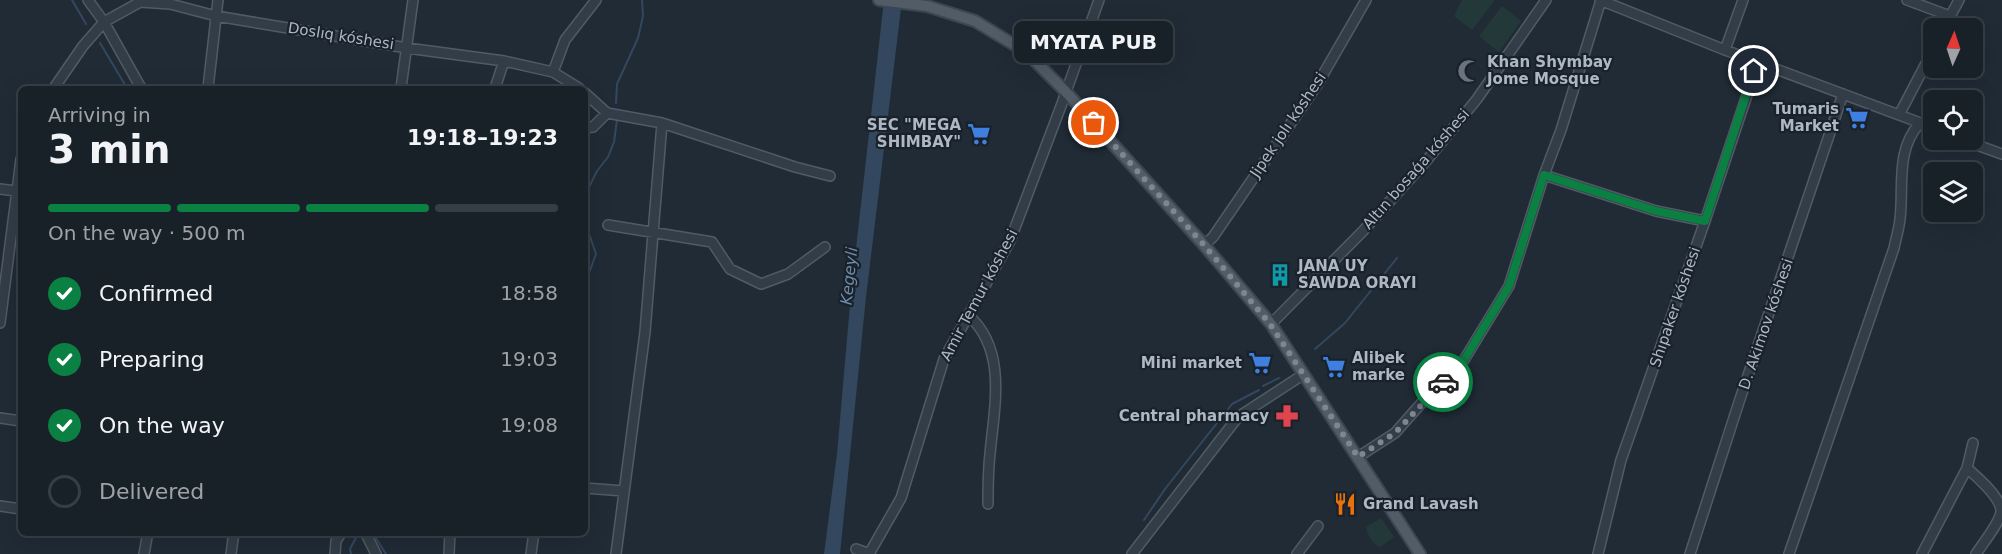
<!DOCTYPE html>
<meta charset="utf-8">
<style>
body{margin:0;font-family:"DejaVu Sans",sans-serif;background:#252d34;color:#f1f3f6;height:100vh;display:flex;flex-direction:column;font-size:22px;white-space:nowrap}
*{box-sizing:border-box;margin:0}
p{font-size:20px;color:#9fa3a8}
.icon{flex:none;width:33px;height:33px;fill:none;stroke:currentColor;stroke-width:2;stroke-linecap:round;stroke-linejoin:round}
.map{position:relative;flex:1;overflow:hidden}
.details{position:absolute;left:18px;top:86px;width:570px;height:450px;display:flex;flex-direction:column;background:#182028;border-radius:9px;box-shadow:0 6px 24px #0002,0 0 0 2px #363e45}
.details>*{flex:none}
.needle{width:39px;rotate:3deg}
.buttons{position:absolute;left:1923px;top:18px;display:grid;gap:12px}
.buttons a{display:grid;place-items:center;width:60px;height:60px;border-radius:9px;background:#182028;box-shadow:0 6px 24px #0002,0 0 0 2px #363e45;font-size:30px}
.pin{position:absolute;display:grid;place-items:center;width:51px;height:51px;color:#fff;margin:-26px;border:3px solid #fff;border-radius:50%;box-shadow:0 2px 6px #0007}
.courier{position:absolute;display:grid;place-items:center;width:60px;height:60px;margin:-30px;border:4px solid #0b8043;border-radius:50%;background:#fff;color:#222;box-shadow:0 2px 8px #0007}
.bubble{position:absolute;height:42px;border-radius:9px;background:#182028;box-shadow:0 6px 24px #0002,0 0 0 2px #363e45;font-size:20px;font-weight:600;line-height:42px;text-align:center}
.summary em{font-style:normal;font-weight:600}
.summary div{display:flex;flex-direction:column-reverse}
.summary{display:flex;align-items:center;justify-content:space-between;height:102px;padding:0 30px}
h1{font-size:39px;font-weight:600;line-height:45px}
.bar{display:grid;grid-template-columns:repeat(4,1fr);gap:9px 6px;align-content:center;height:72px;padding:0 30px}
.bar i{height:8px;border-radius:4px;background:#363e45}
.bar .current{background:#0b8043}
.bar p{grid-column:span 4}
ol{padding:0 30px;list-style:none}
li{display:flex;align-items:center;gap:18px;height:66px}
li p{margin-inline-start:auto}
li .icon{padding:6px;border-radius:50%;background:#0b8043;color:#fff;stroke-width:4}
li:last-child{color:#9fa3a8}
li i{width:33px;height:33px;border:3px solid #363e45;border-radius:50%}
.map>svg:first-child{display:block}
</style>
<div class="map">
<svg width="2002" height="554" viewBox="0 0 2002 554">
<rect width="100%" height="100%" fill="#202b36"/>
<!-- green -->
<path fill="#233939" d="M 1462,0 L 1493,0 L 1494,1 L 1472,30 L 1454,16 Z
M 1502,6 L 1521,21 L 1499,52 L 1479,36 Z
M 1381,518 L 1394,537 L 1380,547 C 1373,545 1367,534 1366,527 Z"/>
<!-- water -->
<path fill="#33485e" d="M 884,0 L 902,0 L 866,297 L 840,554 L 824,554 L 837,454 L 851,293 Z"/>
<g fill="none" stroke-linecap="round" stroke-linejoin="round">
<!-- stream -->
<path stroke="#33485e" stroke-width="2" d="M 72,0 L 86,24
M 100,43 L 127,88
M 616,103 L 617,84 L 638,38 L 643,16 L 642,0
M 587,210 L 587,191 L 597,171 L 608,157 L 614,142 L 617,120
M 585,284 L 596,254 L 588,231
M 1315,349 L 1345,323 L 1397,258
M 1263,386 L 1279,378
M 1144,520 L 1165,489 L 1232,404 L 1259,390
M 372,532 L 386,554
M 351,554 L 350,549 L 359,532"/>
<!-- minor casing -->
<g stroke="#515b65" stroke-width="12">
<path id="minor" d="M 88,0 L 104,22 L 141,88
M 1600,0 L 1725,50 L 1934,128
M 1907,0 L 1950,16
M 1944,28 L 1959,0
M 1725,50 L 1743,0
M 553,72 L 565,40 L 596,0
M 54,88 L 83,46 L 104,22 L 140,2 L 170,4 L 216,16 L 407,48 L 504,61 L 553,72 L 579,88
M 208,88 L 218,0
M 401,88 L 413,0
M 495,88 L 504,61
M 585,93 L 607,113 L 662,123 L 795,167 L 830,176
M 1899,115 L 1934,48
M 585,128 L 593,127 L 607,113
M 1963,140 L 2002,154
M 1544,175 L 1656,211 L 1705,221
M 0,189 L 16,191
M 608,225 L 712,242 L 730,269 L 761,284 L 788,274 L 825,247
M 1204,245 L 1213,237 L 1317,85 L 1366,0
M 968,315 C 1008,350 994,408 990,454 C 988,471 988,488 988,504
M 0,323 L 21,159
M 1271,324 L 1363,231 L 1427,160 L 1477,99 L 1546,0
M 0,418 L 21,421
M 1358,457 L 1395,433 L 1433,390 L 1464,360 L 1509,286 L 1544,175 L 1561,130 L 1601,0
M 1967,468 C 1977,477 2002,498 2001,512 C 1999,524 1983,543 1976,554
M 585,488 L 624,491
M 0,506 L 21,509
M 365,532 L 376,554
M 856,549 L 870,554
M 144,554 L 148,532
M 231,554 L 234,532
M 335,554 L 336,541 L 342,532
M 449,554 L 450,532
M 531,554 L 534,532
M 616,554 L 645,332 L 662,123
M 869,554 L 901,498 L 944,359 L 1010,241 L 1061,106 L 1099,0
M 1132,554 L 1238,417 L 1304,374
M 1297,554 L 1318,526
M 1598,554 L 1621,460 L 1705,221 L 1758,62
M 1690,554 L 1739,402 L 1843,94
M 1789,554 L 1894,248 C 1896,238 1899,229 1900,219 C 1904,187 1895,150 1920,123
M 1922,554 L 1967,468 L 1973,443"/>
</g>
<!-- major casing -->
<g stroke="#3d4651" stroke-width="14">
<path id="major" d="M 879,0 L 927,6 L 975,21 L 1026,52 L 1066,92 L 1204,245 L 1271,324 L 1420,554"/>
</g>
<!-- minor -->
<use href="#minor" stroke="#333d47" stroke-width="9"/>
<!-- major -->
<use href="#major" stroke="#515c67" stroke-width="10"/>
</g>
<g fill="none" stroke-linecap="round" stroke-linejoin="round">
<!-- done -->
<path stroke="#7c8792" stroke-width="6" stroke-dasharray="0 10.8" d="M 1094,123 L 1204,245 L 1270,324 L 1358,457 L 1395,433 L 1443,382"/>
<!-- route -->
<path stroke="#0b8043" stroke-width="8" d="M 1443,382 L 1464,360 L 1509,286 L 1544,175 L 1656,211 L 1705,221 L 1754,71"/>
</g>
<!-- icons -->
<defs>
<g id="mosque-bare" transform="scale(1.8)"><path d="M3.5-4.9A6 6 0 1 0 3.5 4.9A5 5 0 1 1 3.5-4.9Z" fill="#6b7280" stroke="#19222b" stroke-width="2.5" paint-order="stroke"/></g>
<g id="supermarket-bare" transform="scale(1.8)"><path d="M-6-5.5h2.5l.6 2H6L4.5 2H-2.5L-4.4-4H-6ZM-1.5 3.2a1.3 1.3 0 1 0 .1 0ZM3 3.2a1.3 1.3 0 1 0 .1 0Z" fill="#3f7fe0" stroke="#19222b" stroke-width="2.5" paint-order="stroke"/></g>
<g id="building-bare" transform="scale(1.8)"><path d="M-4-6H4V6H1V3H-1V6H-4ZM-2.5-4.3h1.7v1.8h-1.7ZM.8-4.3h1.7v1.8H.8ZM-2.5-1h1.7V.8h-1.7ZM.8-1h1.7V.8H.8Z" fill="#0f9aa8" stroke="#19222b" stroke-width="2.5" paint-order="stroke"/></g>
<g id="pharmacy-bare" transform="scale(1.8)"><path d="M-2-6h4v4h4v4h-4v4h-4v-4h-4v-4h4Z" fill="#e0444e" stroke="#19222b" stroke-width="2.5" paint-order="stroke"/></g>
<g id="restaurant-bare" transform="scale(1.8)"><path d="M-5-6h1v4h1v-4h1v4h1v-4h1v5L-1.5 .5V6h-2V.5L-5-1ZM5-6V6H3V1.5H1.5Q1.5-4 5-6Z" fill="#e8710a" stroke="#19222b" stroke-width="2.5" paint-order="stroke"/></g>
</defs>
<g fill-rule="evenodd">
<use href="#mosque-bare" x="1469" y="71"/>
<use href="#supermarket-bare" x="1857" y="118"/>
<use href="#supermarket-bare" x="979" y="134"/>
<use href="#building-bare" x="1280" y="275"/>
<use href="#supermarket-bare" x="1260" y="363"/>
<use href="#supermarket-bare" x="1334" y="367"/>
<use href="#pharmacy-bare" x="1287" y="416"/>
<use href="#restaurant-bare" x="1345" y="504"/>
</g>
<g text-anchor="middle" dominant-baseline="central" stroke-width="4.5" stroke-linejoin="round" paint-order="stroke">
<!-- street labels -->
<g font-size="15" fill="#aeb8c4" stroke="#19222b">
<text transform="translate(341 36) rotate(9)">Doslıq kóshesi</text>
<text transform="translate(1288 125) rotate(-56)">Jipek jolı kóshesi</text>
<text transform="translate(1416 169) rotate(-49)">Altın bosaǵa kóshesi</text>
<text transform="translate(979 295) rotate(-62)">Amir Temur kóshesi</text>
<text transform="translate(1675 307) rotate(-71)">Shıpaker kóshesi</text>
<text transform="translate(1766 324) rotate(-71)">D. Akimov kóshesi</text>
</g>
<!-- poi labels -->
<g font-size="15" font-weight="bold" fill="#aeb8c4" stroke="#19222b" text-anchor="start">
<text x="1487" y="62">Khan Shymbay<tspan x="1487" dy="17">Jome Mosque</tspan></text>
<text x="1839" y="109" text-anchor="end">Tumaris<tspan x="1839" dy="17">Market</tspan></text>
<text x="961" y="125" text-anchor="end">SEC "MEGA<tspan x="961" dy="17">SHIMBAY"</tspan></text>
<text x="1298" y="266">JANA UY<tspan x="1298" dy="17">SAWDA ORAYI</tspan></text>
<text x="1352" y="358">Alibek<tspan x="1352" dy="17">marke</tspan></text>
<text x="1242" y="363" text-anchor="end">Mini market</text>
<text x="1269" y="416" text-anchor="end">Central pharmacy</text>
<text x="1363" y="504">Grand Lavash</text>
</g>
<!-- water labels -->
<g font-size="16" font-style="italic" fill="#6e8ba8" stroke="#19222b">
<text transform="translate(849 276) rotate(-84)">Kegeyli</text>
</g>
</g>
</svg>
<div class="buttons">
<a><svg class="needle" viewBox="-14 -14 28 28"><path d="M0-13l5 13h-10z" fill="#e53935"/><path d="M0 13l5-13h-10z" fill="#9fa3a8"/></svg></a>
<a><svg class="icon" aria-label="locate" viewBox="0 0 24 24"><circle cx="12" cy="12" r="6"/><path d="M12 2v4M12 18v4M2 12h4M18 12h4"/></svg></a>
<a><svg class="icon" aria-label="layers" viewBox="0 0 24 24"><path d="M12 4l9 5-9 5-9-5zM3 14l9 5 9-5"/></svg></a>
</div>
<div class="pin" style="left:1094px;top:123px;background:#ea580c"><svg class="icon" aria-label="bag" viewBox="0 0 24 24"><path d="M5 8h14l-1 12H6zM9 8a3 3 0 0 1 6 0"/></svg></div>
<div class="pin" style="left:1754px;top:71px;background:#1f2937"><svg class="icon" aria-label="home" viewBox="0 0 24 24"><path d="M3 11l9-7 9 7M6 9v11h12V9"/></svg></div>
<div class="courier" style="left:1443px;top:382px"><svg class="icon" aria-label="car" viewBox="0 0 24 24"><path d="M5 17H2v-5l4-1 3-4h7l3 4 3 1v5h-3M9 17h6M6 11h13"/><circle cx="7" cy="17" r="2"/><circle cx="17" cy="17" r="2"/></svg></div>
<div class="bubble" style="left:1014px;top:21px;width:159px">MYATA PUB</div>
<section class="details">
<div class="summary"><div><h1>3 min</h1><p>Arriving in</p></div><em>19:18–19:23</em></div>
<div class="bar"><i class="current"></i><i class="current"></i><i class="current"></i><i></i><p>On the way · 500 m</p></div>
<ol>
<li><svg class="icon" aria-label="check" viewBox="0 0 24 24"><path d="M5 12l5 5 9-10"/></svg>Confirmed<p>18:58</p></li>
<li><svg class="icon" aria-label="check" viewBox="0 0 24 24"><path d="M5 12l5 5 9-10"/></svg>Preparing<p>19:03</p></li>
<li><svg class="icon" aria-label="check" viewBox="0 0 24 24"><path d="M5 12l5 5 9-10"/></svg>On the way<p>19:08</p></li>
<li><i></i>Delivered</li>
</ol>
</section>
</div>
